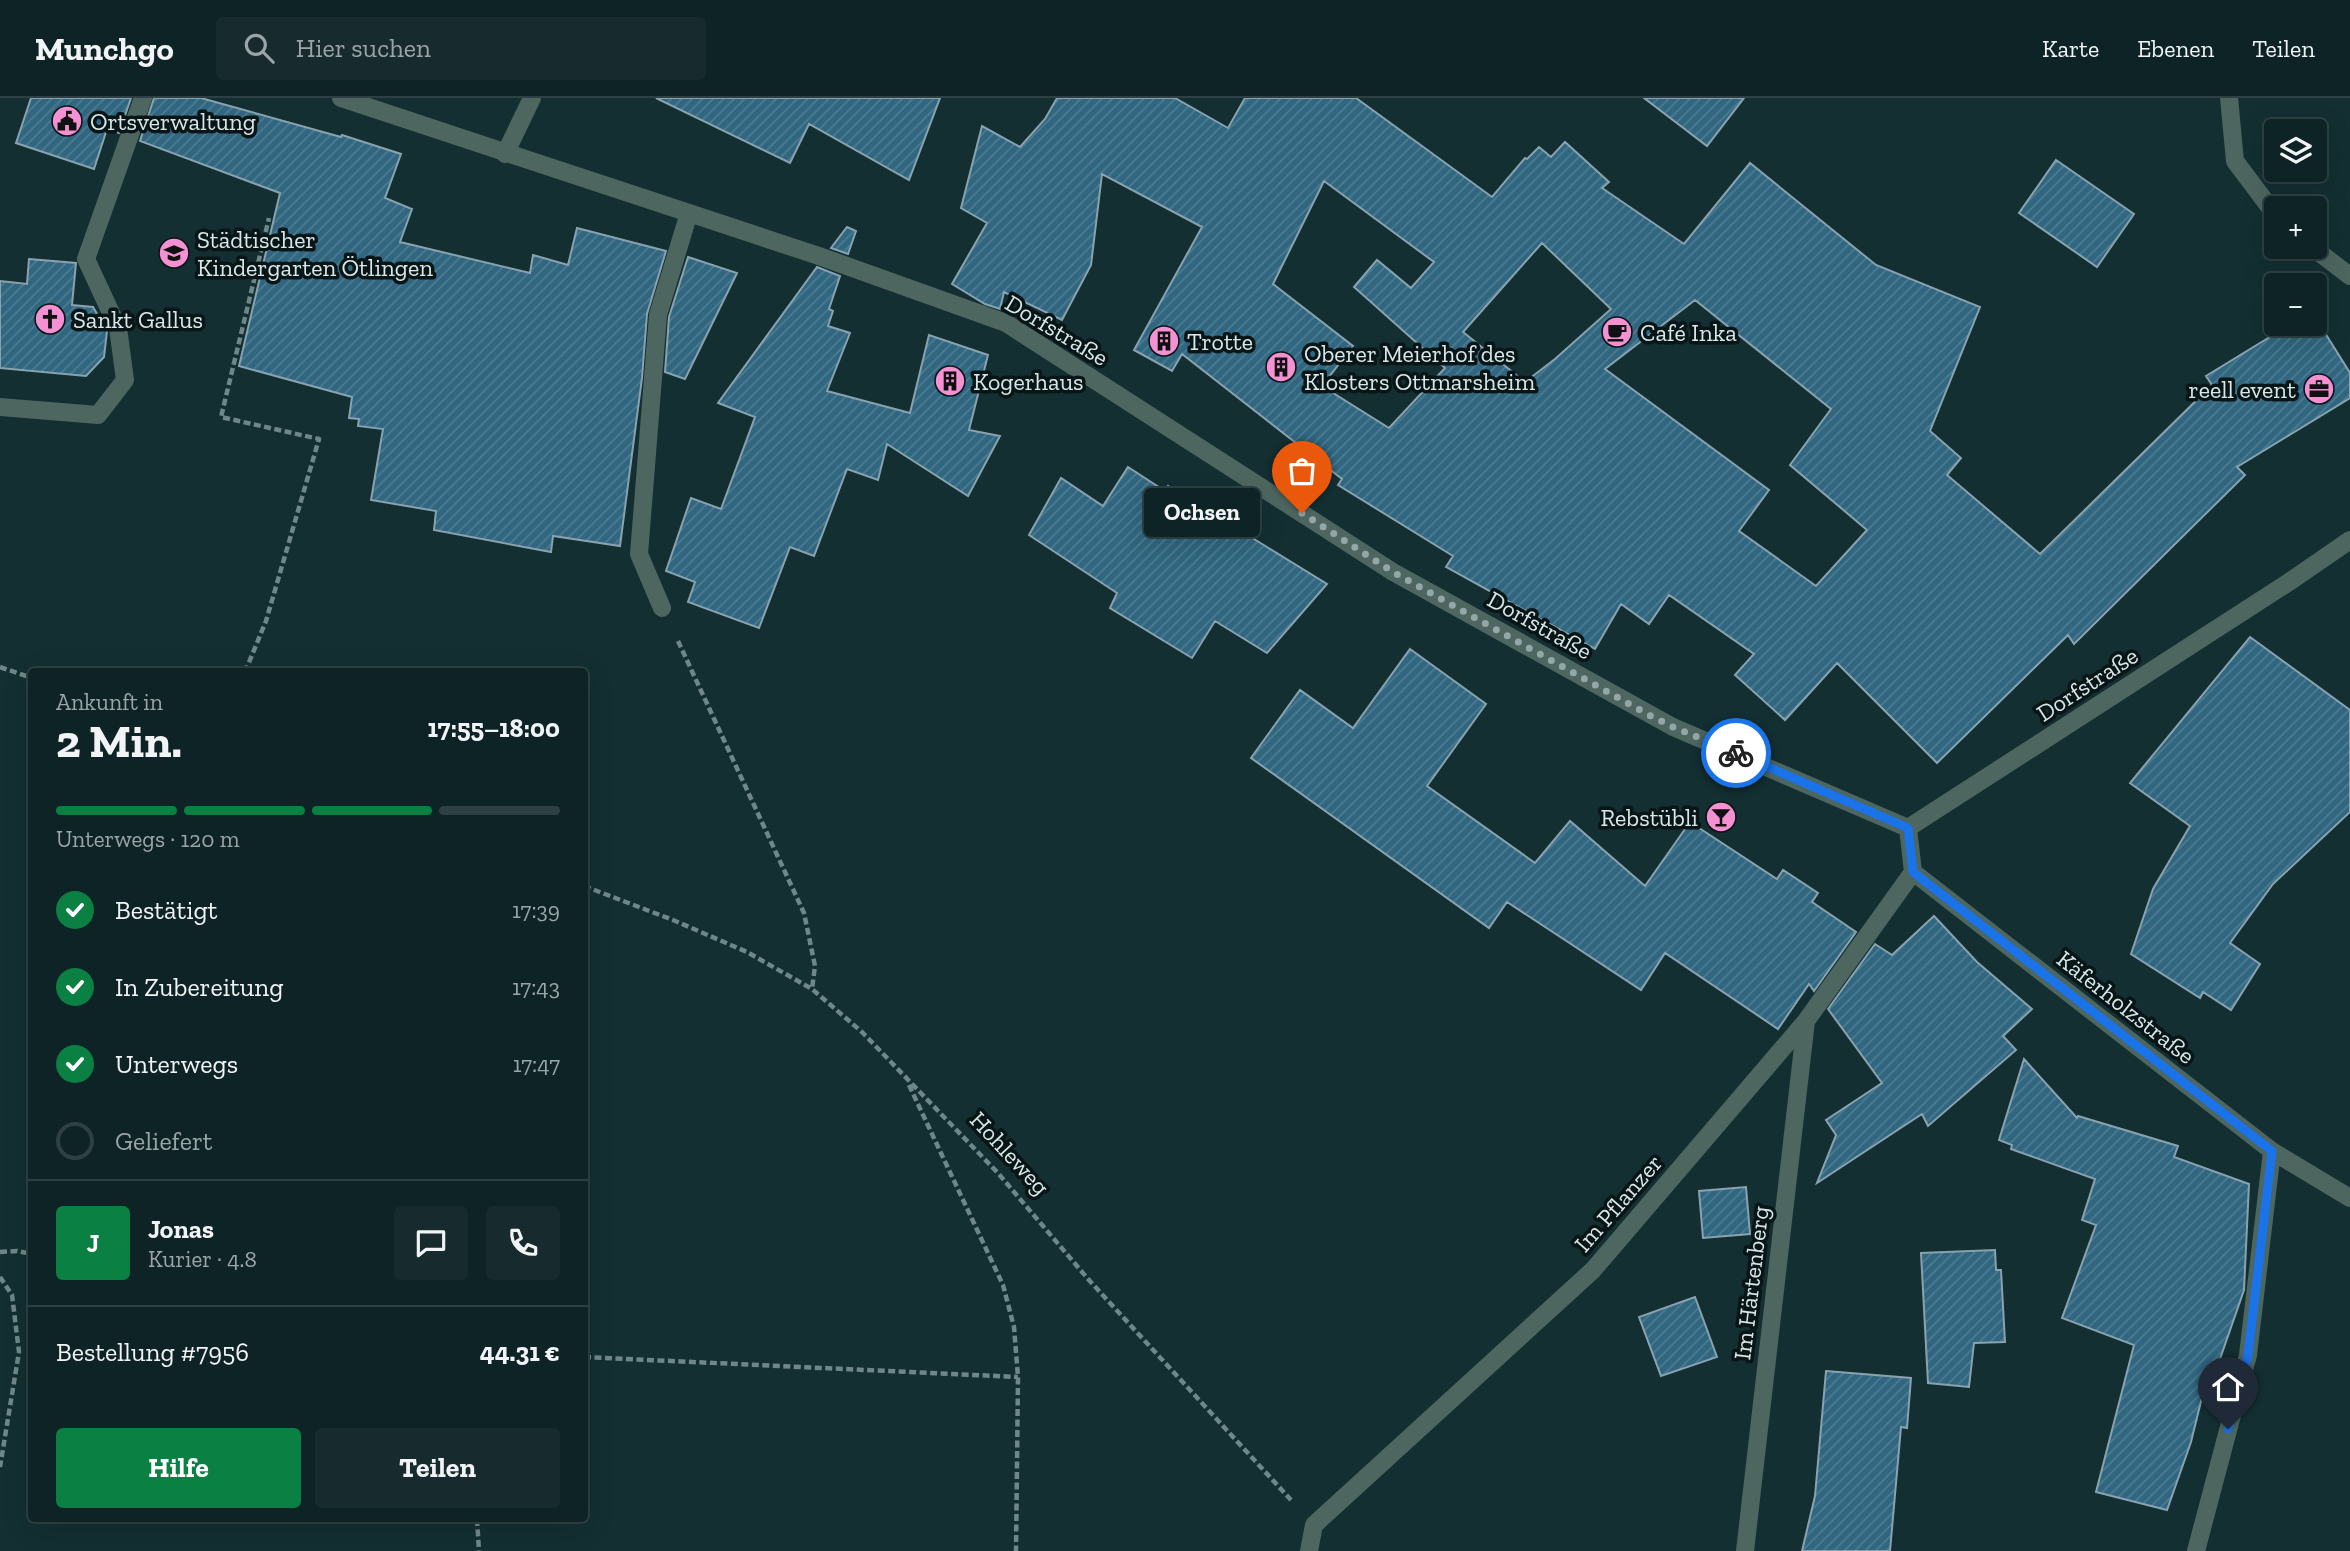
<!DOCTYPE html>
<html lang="de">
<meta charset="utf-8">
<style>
body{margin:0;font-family:"Zilla Slab",serif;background:#172b2e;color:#f1f3f6;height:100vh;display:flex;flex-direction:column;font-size:26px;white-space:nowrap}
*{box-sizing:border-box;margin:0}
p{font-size:23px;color:#9ba4a7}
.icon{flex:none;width:38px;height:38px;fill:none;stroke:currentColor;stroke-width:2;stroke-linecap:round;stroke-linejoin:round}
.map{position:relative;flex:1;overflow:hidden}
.side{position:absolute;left:28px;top:570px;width:560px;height:854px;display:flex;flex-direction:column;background:#0e2326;border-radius:7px;box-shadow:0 7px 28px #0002,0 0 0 2px #2e4043}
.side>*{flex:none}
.controls{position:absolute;left:2264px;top:21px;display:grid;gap:14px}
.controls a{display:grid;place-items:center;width:63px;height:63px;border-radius:7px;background:#0e2326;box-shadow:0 7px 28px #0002,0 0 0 2px #2e4043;font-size:35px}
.pin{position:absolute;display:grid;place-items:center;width:60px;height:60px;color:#fff;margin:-72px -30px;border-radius:50% 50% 50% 0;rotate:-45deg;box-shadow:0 0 7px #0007}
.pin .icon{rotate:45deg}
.courier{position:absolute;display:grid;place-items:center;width:70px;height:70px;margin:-35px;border:5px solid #1a73e8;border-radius:50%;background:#fff;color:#222;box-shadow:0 2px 9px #0007}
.bubble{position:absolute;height:49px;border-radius:7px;background:#0e2326;box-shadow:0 7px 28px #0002,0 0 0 2px #2e4043;font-size:23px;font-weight:800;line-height:49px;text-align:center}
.headline em{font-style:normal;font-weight:800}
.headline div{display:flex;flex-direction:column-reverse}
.headline{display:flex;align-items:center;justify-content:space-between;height:119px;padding:0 28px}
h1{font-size:46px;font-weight:800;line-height:52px}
.bar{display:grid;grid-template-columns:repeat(4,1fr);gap:10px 7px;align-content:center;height:84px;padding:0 28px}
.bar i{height:9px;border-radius:5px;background:#2e4043}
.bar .active{background:#0b8043}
.bar p{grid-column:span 4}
.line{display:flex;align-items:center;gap:18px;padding:0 28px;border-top:2px solid #2e4043}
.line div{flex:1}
.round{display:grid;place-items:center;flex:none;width:74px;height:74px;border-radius:7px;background:#172b2e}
ol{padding:0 28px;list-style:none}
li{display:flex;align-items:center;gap:21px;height:77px}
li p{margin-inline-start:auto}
li .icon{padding:7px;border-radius:50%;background:#0b8043;color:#fff;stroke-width:4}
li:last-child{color:#9ba4a7}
li i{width:38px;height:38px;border:4px solid #2e4043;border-radius:50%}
.primary-button{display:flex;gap:14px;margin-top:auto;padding:14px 28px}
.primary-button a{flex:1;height:80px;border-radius:7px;background:#0b8043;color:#fff;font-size:28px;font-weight:800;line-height:80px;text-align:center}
.primary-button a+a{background:#172b2e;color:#f1f3f6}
header{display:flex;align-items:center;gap:42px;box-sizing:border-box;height:98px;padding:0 35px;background:#0e2326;border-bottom:2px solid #2e4043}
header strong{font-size:33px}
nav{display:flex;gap:38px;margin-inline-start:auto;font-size:24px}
.search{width:490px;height:63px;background:#172b2e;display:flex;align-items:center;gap:18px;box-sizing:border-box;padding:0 24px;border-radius:7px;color:#9ba4a7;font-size:26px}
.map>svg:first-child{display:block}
</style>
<header>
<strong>Munchgo</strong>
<div class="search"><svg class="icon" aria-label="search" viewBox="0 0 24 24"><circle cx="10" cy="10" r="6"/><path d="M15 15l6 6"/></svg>Hier suchen</div>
<nav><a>Karte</a><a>Ebenen</a><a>Teilen</a></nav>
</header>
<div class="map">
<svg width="2350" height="1453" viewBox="0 0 2350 1453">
<defs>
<pattern id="building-hatch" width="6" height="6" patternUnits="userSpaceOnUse" patternTransform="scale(1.75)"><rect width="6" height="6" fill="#30667f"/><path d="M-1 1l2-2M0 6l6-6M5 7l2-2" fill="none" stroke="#4d7c91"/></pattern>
</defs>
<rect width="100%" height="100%" fill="#132f32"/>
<!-- building -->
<path fill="url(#building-hatch)" stroke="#89a2b0" stroke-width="2" fill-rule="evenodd" d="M 31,0 L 131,0 L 119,35 L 107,31 L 94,71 L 16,45 Z
M 154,0 L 201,0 L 341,39 L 342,37 L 401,56 L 385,100 L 412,111 L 400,144 L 530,175 L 533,157 L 568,167 L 577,130 L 666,153 L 647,216 L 642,280 L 620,448 L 553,438 L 551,454 L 434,432 L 436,413 L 371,402 L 383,331 L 358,328 L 359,321 L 349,320 L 352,299 L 239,268 L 280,95 L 140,43 Z
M 656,0 L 940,0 L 909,82 L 809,26 L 790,65 Z
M 1057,0 L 1175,0 L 1228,30 L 1245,0 L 1356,0 L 1492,99 L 1525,60 L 1527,61 L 1539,49 L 1551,59 L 1565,44 L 1609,84 L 1602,90 L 1684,146 L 1750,65 L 1876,167 L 1980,209 L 1930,333 L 1961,360 L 1947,377 L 2040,456 L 2212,287 L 2206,278 L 2291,226 L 2315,226 L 2315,219 L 2350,275 L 2350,300 L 2237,369 L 2245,377 L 2173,448 L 2074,546 L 2068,537 L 1937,665 L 1837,565 L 1785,622 L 1735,577 L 1754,556 L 1669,497 L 1649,526 L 1621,506 L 1595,551 L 1446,469 L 1453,458 L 1338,387 L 1342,381 L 1182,256 L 1172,273 L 1134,252 L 1202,129 L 1102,76 L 1091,167 L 1062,222 L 1004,194 L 1000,211 L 985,206 L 952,186 L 987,125 L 961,110 L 982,28 L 1020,49 L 1045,21 ZM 1324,83 L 1434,164 L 1411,190 L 1377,162 L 1354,189 L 1445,270 L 1389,330 L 1322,288 L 1353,248 L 1273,186 ZM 1542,145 L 1611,211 L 1555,261 L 1525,284 L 1463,234 ZM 1695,202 L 1831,311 L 1790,367 L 1867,432 L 1816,488 L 1739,433 L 1769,392 L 1605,271 Z
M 1644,0 L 1744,0 L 1707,48 Z
M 2056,62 L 2134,116 L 2097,169 L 2019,115 Z
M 847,129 L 856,133 L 848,156 L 831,150 Z
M 688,159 L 737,175 L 685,281 L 665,274 L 669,219 Z
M 29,161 L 76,165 L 72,207 L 93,209 L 107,233 L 104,259 L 86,278 L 0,270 L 0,183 L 27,186 Z
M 817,169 L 840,178 L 829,211 L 833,213 L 828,228 L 850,235 L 827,293 L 910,315 L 929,237 L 988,257 L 969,332 L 1000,338 L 968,398 L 887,346 L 878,382 L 847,371 L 814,458 L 790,449 L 759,530 L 688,504 L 695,484 L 666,473 L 691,400 L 721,411 L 755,319 L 718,305 Z
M 1128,369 L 1165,393 L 1168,388 L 1327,486 L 1267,555 L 1215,523 L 1192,560 L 1110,510 L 1117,495 L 1029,437 L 1061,380 L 1103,408 Z
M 2250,539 L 2350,612 L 2350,714 L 2273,786 L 2230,845 L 2260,866 L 2231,912 L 2203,894 L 2200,900 L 2131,856 L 2153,791 L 2190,728 L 2130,685 Z
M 1410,551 L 1486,606 L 1427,688 L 1535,765 L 1570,723 L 1645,788 L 1690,724 L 1777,781 L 1783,772 L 1818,795 L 1812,804 L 1856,834 L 1814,893 L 1809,886 L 1778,931 L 1665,855 L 1641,892 L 1507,804 L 1489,830 L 1251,660 L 1300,592 L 1353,630 Z
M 1934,818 L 1977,864 L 2032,911 L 2003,938 L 2016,952 L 1928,1028 L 1922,1016 L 1817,1085 L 1836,1037 L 1826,1022 L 1882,985 L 1828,911 L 1875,846 L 1892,857 Z
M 2024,961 L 2077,1020 L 2078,1018 L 2178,1048 L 2174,1059 L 2249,1086 L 2244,1192 L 2213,1281 L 2207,1279 L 2191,1344 L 2167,1412 L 2096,1394 L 2134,1247 L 2062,1220 L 2096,1127 L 2082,1122 L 2095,1081 L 2011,1051 L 2012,1047 L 1999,1042 Z
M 1746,1089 L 1750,1136 L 1703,1140 L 1699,1093 Z
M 1995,1152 L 1996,1172 L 2001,1172 L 2005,1244 L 1974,1245 L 1969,1289 L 1928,1285 L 1921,1155 Z
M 1695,1199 L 1717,1259 L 1661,1278 L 1639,1219 Z
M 1826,1273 L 1911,1280 L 1907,1330 L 1901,1329 L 1890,1453 L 1802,1453 L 1815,1398 Z"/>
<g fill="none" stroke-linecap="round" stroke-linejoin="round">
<!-- path -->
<path stroke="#708789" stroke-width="4.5" stroke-dasharray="7 3.5" stroke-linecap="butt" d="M 678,543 L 804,815 L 815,868 L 812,891
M 0,569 L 32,580
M 245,574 L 266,523 L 319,341 L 221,319 L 269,120
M 584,788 L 673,822 L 747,854 L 812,891 L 862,934 L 997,1074 L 1088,1181 L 1291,1402
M 909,987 L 1003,1187 L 1014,1229 L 1018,1279 L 1016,1453
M 0,1154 L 17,1153 L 32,1156
M 0,1179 L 12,1197 L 19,1254 L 0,1369
M 584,1259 L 1018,1279
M 477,1421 L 479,1453"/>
<!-- service -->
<path stroke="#4e6660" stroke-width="18" d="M 662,510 L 639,456 L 658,217 L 689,115"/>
<!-- pedestrian -->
<path stroke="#4e6660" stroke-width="18" d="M 0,309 L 98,317 L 125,282 L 118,230 L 86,161 L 143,0"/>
<!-- minor -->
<path stroke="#4e6660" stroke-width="18" d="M 2229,0 L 2235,63 L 2277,119
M 505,56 L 532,0
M 2312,149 L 2350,178
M 1908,730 L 1913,774 L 2272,1053 L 2350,1100
M 1309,1453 L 1314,1427 L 1593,1172 L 1806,923 L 1913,774
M 1745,1453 L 1806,923
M 2196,1453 L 2248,1257 L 2272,1053"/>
<!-- tertiary -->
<path stroke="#4e6660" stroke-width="18" d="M 341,0 L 819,158 L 1006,225 L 1393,474 L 1673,629 L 1908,730 L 2289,484 L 2350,442"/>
</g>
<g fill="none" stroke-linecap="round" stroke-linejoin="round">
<!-- done -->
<path stroke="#93a7a9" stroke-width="7" stroke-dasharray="0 12.6" d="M 1302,415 L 1393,474 L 1649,617 L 1673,629 L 1736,655"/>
<!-- route -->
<path stroke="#1a73e8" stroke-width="9" d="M 1736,655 L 1908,730 L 1913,774 L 2272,1053 L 2248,1257 L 2228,1331"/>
</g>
<!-- icons -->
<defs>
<g id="civic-disc" transform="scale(1.575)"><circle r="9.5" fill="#f491d3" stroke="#091516"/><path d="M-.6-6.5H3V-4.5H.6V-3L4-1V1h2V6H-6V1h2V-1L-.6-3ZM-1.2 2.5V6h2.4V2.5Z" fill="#111"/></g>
<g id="school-disc" transform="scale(1.575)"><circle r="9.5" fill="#f491d3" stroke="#091516"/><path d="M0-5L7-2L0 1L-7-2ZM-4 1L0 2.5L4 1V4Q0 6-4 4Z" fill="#111"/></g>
<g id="church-disc" transform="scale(1.575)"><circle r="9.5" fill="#f491d3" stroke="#091516"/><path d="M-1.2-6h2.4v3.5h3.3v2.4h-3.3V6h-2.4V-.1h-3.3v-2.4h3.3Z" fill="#111"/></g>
<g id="cafe-disc" transform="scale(1.575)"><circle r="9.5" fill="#f491d3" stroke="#091516"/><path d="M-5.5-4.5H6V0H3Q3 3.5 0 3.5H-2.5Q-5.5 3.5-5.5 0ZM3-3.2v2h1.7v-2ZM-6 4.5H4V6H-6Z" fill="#111"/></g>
<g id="building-disc" transform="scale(1.575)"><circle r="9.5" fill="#f491d3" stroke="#091516"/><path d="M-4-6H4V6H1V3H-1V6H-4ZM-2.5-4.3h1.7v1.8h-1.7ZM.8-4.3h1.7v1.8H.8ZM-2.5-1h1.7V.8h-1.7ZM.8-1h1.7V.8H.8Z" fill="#111"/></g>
<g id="office-disc" transform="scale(1.575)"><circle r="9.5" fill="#f491d3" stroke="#091516"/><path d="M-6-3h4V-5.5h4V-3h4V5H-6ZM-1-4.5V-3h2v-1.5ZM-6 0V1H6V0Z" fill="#111"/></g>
<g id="bar-disc" transform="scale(1.575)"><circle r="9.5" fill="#f491d3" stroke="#091516"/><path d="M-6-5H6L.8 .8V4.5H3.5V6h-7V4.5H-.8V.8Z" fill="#111"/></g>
</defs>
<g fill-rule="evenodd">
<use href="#civic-disc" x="67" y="23"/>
<use href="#school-disc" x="174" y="155"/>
<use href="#church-disc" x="50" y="221"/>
<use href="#cafe-disc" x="1617" y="234"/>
<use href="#building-disc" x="1164" y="243"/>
<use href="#building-disc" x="1281" y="269"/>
<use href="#building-disc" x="950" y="283"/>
<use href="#office-disc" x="2319" y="291"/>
<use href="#bar-disc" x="1721" y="719"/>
</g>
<g text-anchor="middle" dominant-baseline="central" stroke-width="7" stroke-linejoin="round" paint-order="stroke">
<!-- poi labels -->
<g font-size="24" fill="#d8e8e9" stroke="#091516" text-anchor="start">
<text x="90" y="23">Ortsverwaltung</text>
<text x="197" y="141">Städtischer<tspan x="197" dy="28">Kindergarten Ötlingen</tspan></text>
<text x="73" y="221">Sankt Gallus</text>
<text x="1640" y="234">Café Inka</text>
<text x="1187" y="243">Trotte</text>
<text x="1304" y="255">Oberer Meierhof des<tspan x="1304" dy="28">Klosters Ottmarsheim</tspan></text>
<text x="973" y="283">Kogerhaus</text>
<text x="2296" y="291" text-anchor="end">reell event</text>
<text x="1698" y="719" text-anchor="end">Rebstübli</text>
</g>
<!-- street labels -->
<g font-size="24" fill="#d8e8e9" stroke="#091516">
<text transform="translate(1057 232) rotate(31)">Dorfstraße</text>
<text transform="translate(1540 527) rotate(29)">Dorfstraße</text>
<text transform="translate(2087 586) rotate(-33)">Dorfstraße</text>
<text transform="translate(2126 909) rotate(38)">Käferholzstraße</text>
<text transform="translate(1010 1055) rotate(47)">Hohleweg</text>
<text transform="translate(1618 1105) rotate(-49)">Im Pflanzer</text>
<text transform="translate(1751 1185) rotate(-83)">Im Härtenberg</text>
</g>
</g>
</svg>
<div class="controls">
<a><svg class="icon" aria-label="layers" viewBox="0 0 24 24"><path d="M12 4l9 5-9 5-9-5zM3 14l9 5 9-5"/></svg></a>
<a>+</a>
<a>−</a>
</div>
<div class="pin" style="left:1302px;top:415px;background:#ea580c"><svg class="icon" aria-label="bag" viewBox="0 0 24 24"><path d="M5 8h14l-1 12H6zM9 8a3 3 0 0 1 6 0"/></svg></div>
<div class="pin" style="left:2228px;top:1331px;background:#1f2937"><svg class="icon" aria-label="home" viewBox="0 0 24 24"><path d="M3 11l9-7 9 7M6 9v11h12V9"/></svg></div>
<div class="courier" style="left:1736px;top:655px"><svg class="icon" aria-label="bike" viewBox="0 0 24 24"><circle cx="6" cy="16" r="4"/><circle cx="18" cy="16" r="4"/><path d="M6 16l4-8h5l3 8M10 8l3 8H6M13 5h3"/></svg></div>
<div class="bubble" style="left:1144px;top:390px;width:116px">Ochsen</div>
<section class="side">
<div class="headline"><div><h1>2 Min.</h1><p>Ankunft in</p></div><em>17:55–18:00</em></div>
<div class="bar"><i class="active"></i><i class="active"></i><i class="active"></i><i></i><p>Unterwegs · 120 m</p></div>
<ol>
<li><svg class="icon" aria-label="check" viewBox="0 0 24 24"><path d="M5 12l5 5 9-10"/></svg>Bestätigt<p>17:39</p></li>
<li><svg class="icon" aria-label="check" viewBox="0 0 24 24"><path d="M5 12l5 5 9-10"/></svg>In Zubereitung<p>17:43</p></li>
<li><svg class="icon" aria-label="check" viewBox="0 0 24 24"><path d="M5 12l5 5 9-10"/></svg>Unterwegs<p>17:47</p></li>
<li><i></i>Geliefert</li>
</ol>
<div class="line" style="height:126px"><b class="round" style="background:#0b8043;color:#fff">J</b><div><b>Jonas</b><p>Kurier · 4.8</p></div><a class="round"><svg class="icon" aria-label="chat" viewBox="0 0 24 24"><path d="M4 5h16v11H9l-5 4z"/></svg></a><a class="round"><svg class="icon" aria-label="phone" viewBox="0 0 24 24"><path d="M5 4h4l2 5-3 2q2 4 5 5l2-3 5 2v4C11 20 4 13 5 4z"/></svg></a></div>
<div class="line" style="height:91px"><div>Bestellung #7956</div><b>44.31 €</b></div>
<div class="primary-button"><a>Hilfe</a><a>Teilen</a></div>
</section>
</div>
